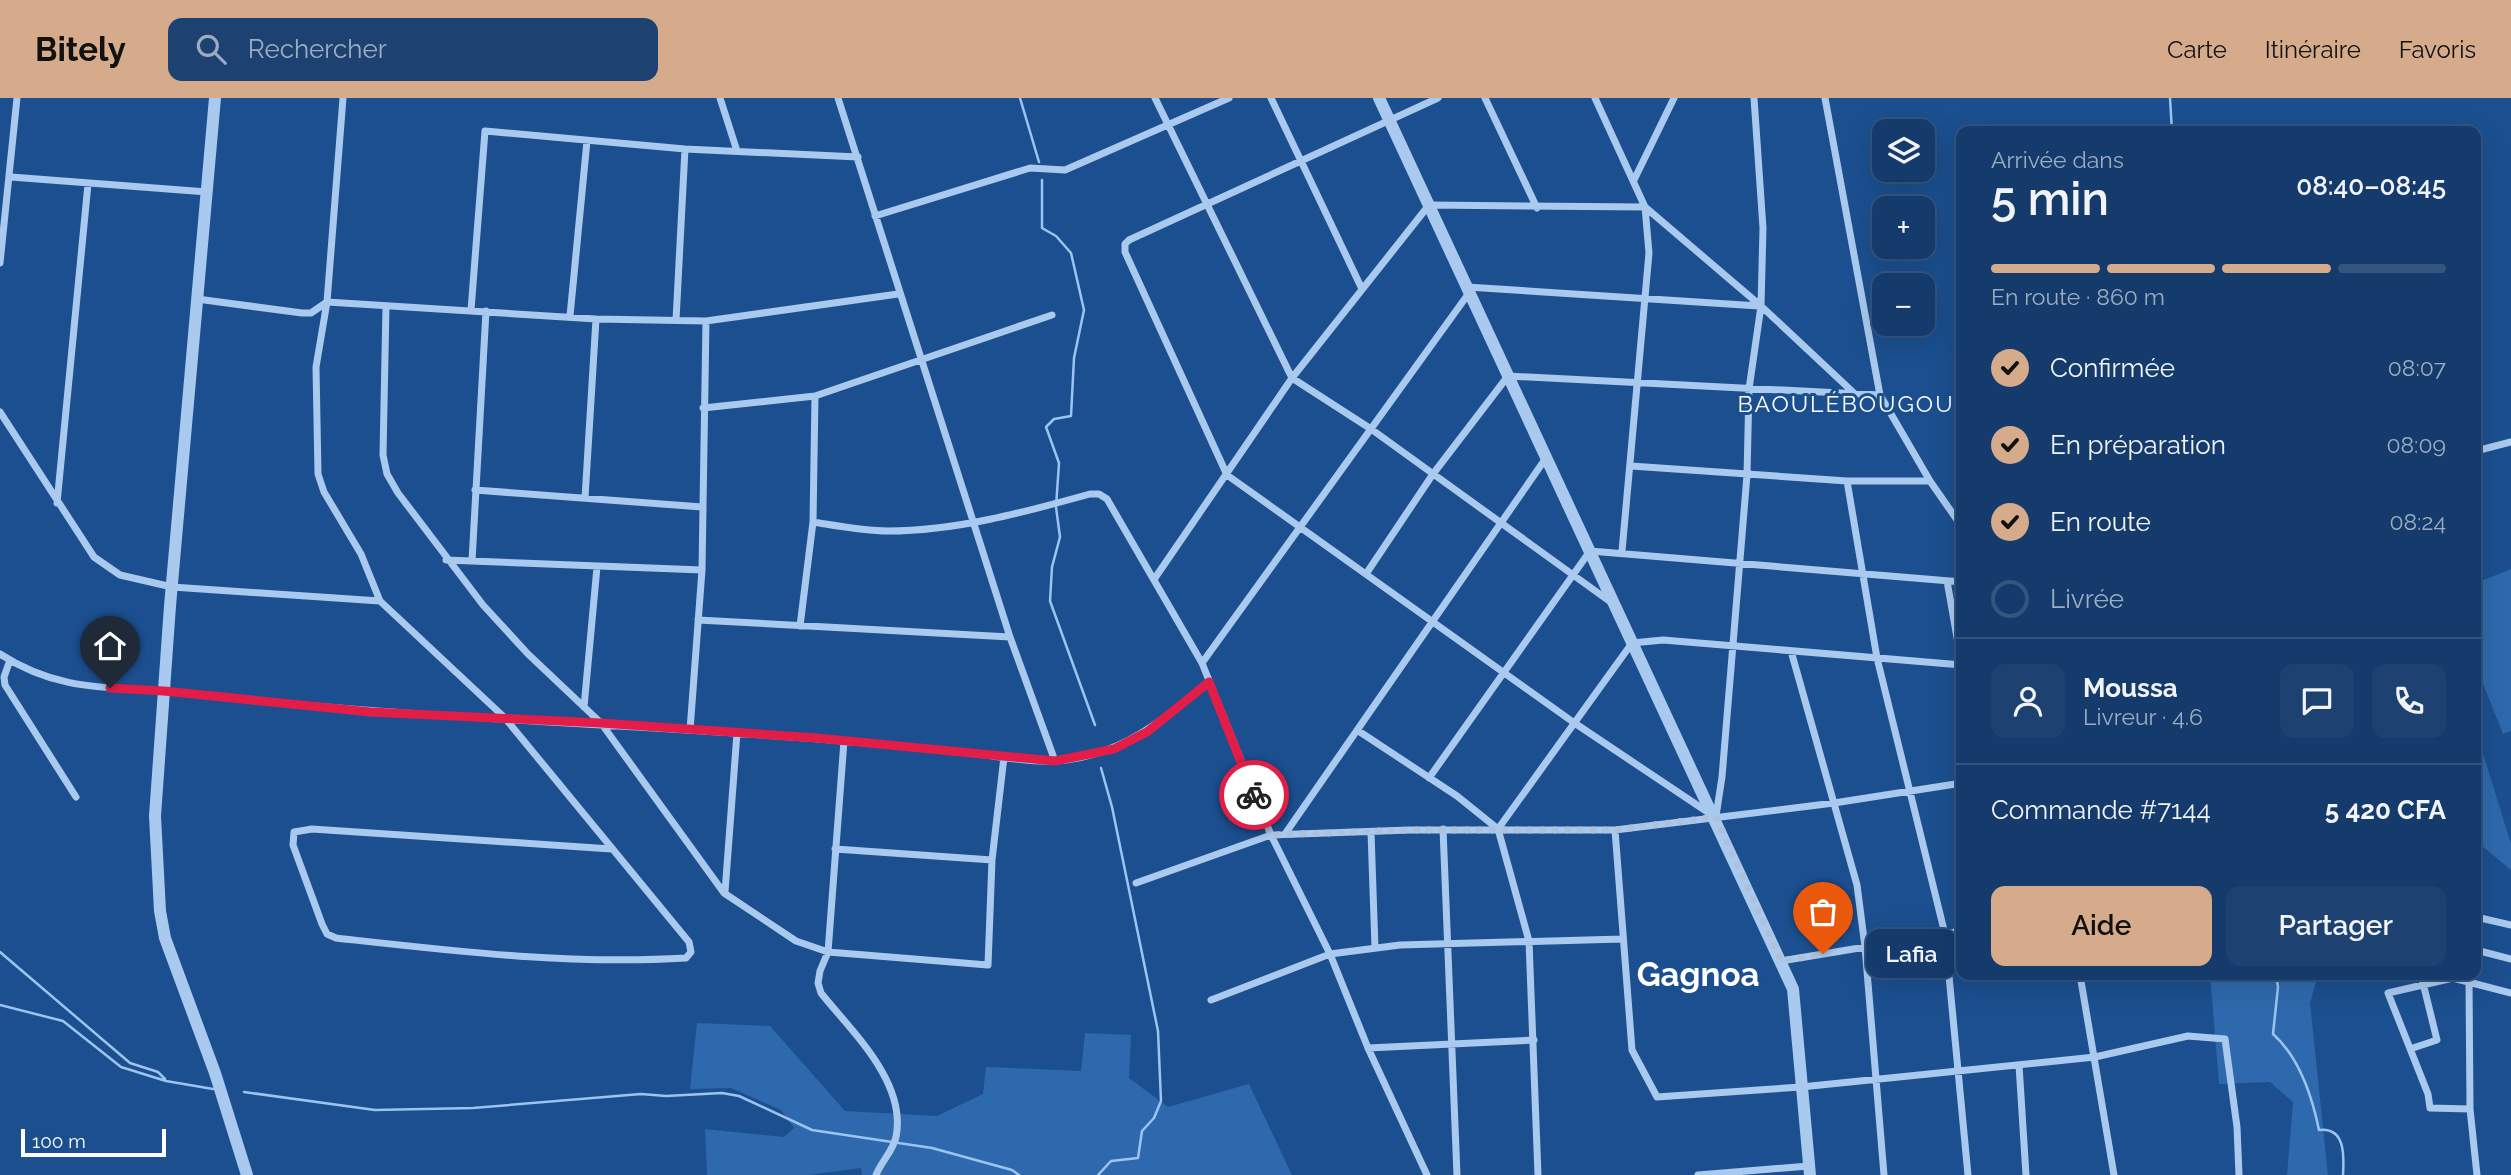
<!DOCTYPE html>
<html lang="fr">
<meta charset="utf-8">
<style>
body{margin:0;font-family:Raleway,sans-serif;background:#1d4271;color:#f1f3f6;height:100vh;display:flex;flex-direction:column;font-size:26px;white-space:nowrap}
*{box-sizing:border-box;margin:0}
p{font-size:23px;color:#9dadc1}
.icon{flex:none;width:38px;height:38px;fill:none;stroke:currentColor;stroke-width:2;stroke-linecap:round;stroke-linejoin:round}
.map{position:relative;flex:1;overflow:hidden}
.details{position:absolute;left:1956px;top:28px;width:525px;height:854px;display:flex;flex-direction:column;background:#143b6b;border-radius:14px;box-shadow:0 7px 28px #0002,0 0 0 2px #33557e}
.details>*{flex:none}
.controls{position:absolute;left:1872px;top:21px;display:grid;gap:14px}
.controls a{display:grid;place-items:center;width:63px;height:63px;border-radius:14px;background:#143b6b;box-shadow:0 7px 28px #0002,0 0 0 2px #33557e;font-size:35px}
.scale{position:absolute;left:21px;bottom:18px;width:145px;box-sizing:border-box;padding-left:7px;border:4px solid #fff;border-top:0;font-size:19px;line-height:24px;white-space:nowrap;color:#fff;-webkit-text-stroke:5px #1b4f8f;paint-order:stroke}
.pin{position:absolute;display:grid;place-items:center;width:60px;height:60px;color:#fff;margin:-72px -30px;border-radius:50% 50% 50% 0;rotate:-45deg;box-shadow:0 0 7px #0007}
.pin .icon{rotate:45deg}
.courier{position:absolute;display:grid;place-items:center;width:70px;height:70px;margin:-35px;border:5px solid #e11d48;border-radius:50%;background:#fff;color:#222;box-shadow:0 2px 9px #0007}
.bubble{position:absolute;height:49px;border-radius:14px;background:#143b6b;box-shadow:0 7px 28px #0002,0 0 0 2px #33557e;font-size:23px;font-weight:600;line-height:49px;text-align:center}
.headline em{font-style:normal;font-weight:600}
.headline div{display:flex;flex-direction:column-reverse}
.headline{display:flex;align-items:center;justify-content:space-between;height:119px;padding:0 35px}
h1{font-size:46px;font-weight:600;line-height:52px}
.bar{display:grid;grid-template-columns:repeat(4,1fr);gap:10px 7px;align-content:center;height:84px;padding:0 35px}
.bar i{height:9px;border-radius:5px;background:#33557e}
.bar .active{background:#d6ab8b}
.bar p{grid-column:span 4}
.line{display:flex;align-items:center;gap:18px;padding:0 35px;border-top:2px solid #33557e}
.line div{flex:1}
.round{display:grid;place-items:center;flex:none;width:74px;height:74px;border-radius:14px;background:#1d4271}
ol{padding:0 35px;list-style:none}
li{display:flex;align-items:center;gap:21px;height:77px}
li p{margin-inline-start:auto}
li .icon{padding:7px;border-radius:50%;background:#d6ab8b;color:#111;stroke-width:4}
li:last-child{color:#9dadc1}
li i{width:38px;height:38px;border:4px solid #33557e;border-radius:50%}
.action{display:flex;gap:14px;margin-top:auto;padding:14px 35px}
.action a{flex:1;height:80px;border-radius:14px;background:#d6ab8b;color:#111;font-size:28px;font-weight:600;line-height:80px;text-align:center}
.action a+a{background:#1d4271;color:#f1f3f6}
header{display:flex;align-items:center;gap:42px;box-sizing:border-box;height:98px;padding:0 35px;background:#d6ab8b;color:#111}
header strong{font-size:33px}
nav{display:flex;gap:38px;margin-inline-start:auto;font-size:24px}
.search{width:490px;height:63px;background:#1d4271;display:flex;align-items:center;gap:18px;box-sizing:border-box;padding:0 24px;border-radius:14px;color:#9dadc1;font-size:26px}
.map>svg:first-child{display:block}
</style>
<header>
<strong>Bitely</strong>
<div class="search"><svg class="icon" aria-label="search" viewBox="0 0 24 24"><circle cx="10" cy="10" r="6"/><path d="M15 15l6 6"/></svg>Rechercher</div>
<nav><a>Carte</a><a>Itinéraire</a><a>Favoris</a></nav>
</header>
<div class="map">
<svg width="2511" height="1077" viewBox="0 0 2511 1077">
<rect width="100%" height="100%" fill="#1b4f8f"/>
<!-- green -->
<path fill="#2e69ad" d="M 2511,471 L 2511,633 L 2503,636 L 2476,568 L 2476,485 Z
M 2476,633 L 2511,746 L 2511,772 L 2476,743 Z
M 2210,877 L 2318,877 L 2310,905 L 2328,1077 L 2287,1077 L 2293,1004 L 2270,984 L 2219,986 Z
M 697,925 L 770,928 L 845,1013 L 937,1018 L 983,996 L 986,969 L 1081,973 L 1085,935 L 1131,937 L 1129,980 L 1168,1009 L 1249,986 L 1292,1077 L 862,1077 L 861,1070 L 808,1077 L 707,1077 L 705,1031 L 784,1039 L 794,1030 L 781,1012 L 731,990 L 690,991 Z"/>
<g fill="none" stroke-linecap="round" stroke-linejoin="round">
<!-- stream -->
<path stroke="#9cc4f0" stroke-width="2.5" d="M 1020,0 L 1039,64
M 2170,0 L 2172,33
M 1042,82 L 1042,130 L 1056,138 L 1071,155 L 1084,212 L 1074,260 L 1071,318 L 1054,321 L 1046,329 L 1059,365 L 1056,409 L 1060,439 L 1052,469 L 1050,503 L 1095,627
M 0,854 L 130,965 L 158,974 L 165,981
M 2276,877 L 2278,889 L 2273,936 C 2299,959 2312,998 2319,1032 C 2346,1029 2344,1059 2343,1077
M 0,907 L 63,923 L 121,969 L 166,983 L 213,991
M 244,994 L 375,1012 L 473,1010 L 641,996 L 666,998 L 722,995 L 739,998 L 812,1032 L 932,1050 L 1012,1072 L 1019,1077
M 1098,1077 L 1111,1063 L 1138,1060 L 1142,1033 L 1154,1020 L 1161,1003 L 1158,933 L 1112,709 L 1101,670"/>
<!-- minor -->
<path stroke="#a9c9ee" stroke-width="7" d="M 343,0 L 327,204 L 316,269 L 318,376 L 324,394 L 361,456 L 380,503 L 505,620 L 689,844 L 691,854 L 686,860 C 568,867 453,853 336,840 L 327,836 L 322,826 L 293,747 L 294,734 L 312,731 L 611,751
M 720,0 L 737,53
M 838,0 L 1010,539 L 1055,663
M 1155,0 L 1292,280 L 1371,331 L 1612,505
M 1271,0 L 1362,191
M 1438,0 L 1129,142 L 1125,146 L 1125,154 L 1227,377 L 1573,624 L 1709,715
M 1485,0 L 1537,110
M 1595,0 L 1645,109 L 1649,155 L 1622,453
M 1825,0 L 1880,297 L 1930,383 L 1962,429
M 11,79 L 207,94
M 1634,82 L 1674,0
M 875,118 L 1030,70 L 1065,72 L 1229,0
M 0,165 L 17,0
M 1467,189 L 1759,208
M 197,201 L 302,215 L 311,215 L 327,204 L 596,221 L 706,223 L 898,196
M 386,208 L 383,357 L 387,376 L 398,395 L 483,507 L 528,556 L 601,625 L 724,795 L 796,843 L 828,854 L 988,867 L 992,762 L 1004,659
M 471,212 L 485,33 L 685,51 L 858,59
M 570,218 L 587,43
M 676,222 L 685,51
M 703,310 L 815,298 L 1052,217
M 0,314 L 94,459 L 120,477 L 172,489 L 380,503
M 2476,353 L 2511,344
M 1631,368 L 1847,383 L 1930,383
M 1847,383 L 1877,560 L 1945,836 L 1968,1077
M 475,392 L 702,409
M 585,400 L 596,221
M 57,405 L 88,86
M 813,424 C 838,428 863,433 888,433 C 956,433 1025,414 1090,396 L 1099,396 L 1107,401 L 1202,565 L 1271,737 L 1330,856 L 1368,950 L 1427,1077
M 446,462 L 702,472
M 472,463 L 486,213
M 1366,476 L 1433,376 L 1508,278 L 1880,297
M 1155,480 L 1292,280 L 1429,107 L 1645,109 L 1761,208 L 1855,296
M 1947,483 L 1962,568
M 698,522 L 1010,539
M 800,528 L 813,424 L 815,298
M 1791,553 L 1857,787 L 1865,849 L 1884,1077
M 0,556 C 65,598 119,587 192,596 C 391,619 591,624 790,639 C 852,643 914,650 977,656 C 1003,659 1032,665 1057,663 C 1120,658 1163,623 1209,584
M 10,562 L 4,579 L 5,587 L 76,699
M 1202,565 L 1469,195
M 584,609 L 597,469
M 690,632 L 702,472 L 706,223
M 1357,632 L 1457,698 L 1498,731 L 1529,843 L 1538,1077
M 844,643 L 828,854 L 820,873 L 818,885 L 821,895 C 852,934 907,984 896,1039 C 893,1053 881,1064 876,1077
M 1429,680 L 1590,453 L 1962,484
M 1716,718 L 1722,679 L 1747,377 L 1749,291 L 1761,208 L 1763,130 L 1754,0
M 1443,731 L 1457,1077
M 1498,731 L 1632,545 L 1663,542 L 1962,567
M 1615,732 L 1632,952 L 1657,999 L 1801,989 L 2095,959 L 2188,938 L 2225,941 L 2237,1029 L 2239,1077
M 1371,734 L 1375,850
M 1285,736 L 1546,360
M 835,751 L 992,762
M 1136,785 L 1271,737 L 1409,732 L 1615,732 L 1834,705 L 1962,685
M 725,794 L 737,635
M 2476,819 L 2511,827
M 2476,852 L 2511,861
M 1781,863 L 1962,833
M 2080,877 L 2114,1077
M 2469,882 L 2470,1011
M 1211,902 L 1330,856 L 1400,847 L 1622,841
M 1368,950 L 1534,942
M 2410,951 L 2437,942 L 2421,877
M 2019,967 L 2026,1077
M 1698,1077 L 1809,1068
M 2477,1077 L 2470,1011 L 2430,1010 L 2428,996 L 2388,895 L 2453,880 L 2511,895"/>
<!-- tertiary -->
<path stroke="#a9c9ee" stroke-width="12" d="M 215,0 L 170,508 L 155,718 L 160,813 L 165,840 L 215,975 L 247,1077
M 1379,0 L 1793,891 L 1810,1077"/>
</g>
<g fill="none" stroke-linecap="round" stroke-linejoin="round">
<!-- done -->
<path stroke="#afc1d8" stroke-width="7" stroke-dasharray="0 12.6" d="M 1254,697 L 1271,737 L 1409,732 L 1615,732 L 1716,719 L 1781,863 L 1823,856"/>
<!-- route -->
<path stroke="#e11d48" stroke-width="9" d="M 110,590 L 164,593 L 370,614 L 601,625 L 817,640 L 1055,663 L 1114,651 L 1147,634 L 1209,584 L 1254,697"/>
</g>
<g text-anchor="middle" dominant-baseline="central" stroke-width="6" stroke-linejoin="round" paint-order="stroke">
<!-- quarter labels -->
<g font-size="23" letter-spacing="2" fill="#fff" stroke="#1b4f8f">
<text x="1846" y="305">BAOULÉBOUGOU</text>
</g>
<!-- town labels -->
<g font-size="33" font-weight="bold" fill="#fff" stroke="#1b4f8f">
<text x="1698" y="876">Gagnoa</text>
</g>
</g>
</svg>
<div class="controls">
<a><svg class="icon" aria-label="layers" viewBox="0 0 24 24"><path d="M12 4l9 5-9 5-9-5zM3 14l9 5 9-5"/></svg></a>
<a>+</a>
<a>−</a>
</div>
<div class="scale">100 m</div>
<div class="pin" style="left:1823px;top:856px;background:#ea580c"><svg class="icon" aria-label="bag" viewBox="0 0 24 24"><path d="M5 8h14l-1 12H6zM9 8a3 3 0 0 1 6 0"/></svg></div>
<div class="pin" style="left:110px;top:590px;background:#1f2937"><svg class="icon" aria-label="home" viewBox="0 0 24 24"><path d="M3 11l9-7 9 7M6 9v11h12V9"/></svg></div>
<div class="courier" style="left:1254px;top:697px"><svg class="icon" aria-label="bike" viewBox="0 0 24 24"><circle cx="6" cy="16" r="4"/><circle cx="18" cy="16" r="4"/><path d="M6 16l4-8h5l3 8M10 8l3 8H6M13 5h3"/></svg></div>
<div class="bubble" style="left:1866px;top:831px;width:91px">Lafia</div>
<section class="details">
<div class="headline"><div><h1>5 min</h1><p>Arrivée dans</p></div><em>08:40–08:45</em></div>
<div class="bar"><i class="active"></i><i class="active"></i><i class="active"></i><i></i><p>En route · 860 m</p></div>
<ol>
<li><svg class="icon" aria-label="check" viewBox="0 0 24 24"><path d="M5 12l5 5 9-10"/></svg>Confirmée<p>08:07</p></li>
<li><svg class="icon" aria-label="check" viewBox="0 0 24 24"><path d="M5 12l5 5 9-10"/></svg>En préparation<p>08:09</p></li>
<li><svg class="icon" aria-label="check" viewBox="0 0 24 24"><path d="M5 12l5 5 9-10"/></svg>En route<p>08:24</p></li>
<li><i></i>Livrée</li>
</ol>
<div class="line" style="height:126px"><a class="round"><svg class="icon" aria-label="person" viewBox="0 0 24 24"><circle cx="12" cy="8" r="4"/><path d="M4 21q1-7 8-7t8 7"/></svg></a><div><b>Moussa</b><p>Livreur · 4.6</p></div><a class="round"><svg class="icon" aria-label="chat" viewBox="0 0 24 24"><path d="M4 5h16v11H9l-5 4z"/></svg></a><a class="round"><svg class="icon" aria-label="phone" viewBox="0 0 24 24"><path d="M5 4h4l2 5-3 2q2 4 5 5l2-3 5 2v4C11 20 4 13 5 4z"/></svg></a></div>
<div class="line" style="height:91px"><div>Commande #7144</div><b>5 420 CFA</b></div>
<div class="action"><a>Aide</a><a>Partager</a></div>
</section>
</div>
